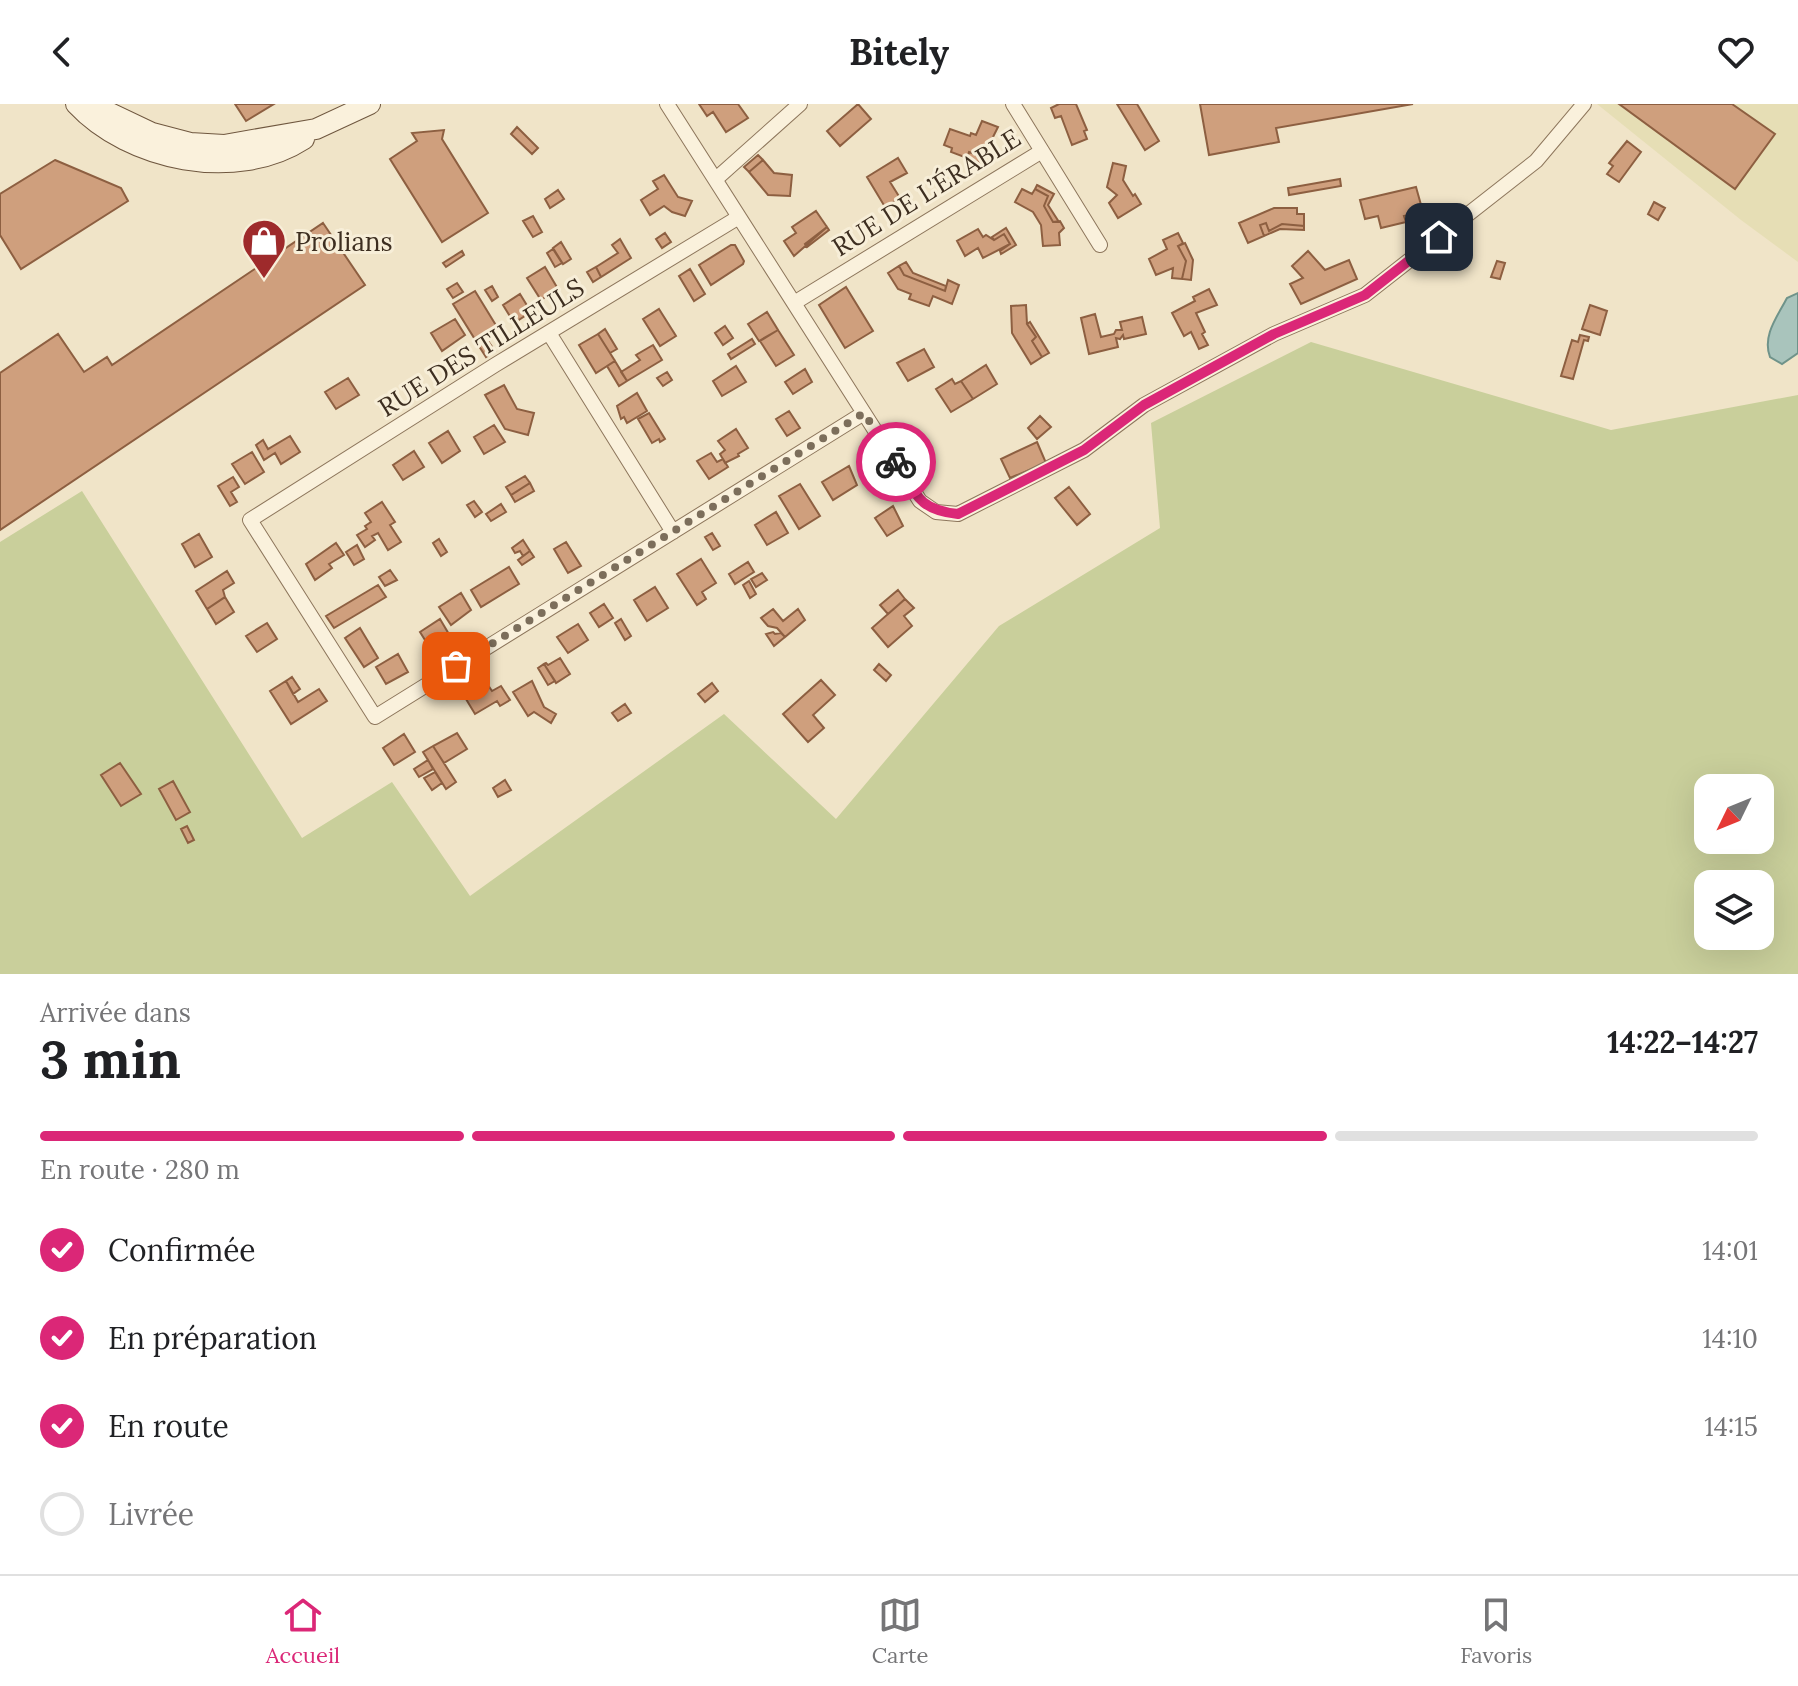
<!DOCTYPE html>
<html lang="fr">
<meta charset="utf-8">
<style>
body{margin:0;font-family:Lora,serif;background:#f6f6f6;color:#202124;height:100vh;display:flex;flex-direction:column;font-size:30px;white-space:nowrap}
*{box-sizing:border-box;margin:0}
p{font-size:26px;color:#757577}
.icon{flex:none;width:44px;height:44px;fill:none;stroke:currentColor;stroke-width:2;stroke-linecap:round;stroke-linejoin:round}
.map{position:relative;height:870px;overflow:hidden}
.panel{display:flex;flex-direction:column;background:#fff;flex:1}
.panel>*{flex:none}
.needle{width:52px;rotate:227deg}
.buttons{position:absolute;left:1694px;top:670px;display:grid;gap:16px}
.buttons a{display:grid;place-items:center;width:80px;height:80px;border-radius:16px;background:#fff;box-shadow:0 8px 32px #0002;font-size:40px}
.pin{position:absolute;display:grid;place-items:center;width:68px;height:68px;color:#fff;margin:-34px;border-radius:16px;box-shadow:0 4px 12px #0006}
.courier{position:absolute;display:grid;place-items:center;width:80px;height:80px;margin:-40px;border:6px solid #db2777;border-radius:50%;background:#fff;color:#222;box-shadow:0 2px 10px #0007}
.headline em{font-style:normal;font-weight:800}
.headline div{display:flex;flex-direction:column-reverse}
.headline{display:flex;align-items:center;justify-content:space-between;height:136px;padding:0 40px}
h1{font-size:52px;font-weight:800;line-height:60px}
.bar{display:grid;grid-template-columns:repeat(4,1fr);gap:12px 8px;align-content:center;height:96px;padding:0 40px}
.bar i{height:10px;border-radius:6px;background:#e0e0e0}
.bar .current{background:#db2777}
.bar p{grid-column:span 4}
ol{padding:0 40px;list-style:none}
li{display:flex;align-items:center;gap:24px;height:88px}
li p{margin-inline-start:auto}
li .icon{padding:8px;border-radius:50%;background:#db2777;color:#fff;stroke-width:4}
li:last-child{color:#757577}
li i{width:44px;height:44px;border:4px solid #e0e0e0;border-radius:50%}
header{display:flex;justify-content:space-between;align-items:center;height:104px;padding:0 40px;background:#fff;font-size:36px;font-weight:800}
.tabs{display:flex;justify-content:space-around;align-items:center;height:112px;border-top:2px solid #e0e0e0;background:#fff;font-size:22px;color:#757577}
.tabs a{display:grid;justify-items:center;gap:4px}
.tabs .current{color:#db2777}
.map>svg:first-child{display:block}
</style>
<header><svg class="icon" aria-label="back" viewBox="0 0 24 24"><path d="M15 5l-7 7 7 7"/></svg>Bitely<svg class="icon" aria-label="heart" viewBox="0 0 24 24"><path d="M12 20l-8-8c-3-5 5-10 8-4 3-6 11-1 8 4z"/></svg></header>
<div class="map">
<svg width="1798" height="870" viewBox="0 0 1798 870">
<rect width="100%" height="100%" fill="#f0e4c8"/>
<!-- farmland -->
<path fill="#e6deb5" d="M 1597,0 L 1798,0 L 1798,158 L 1741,116 Z"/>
<!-- green -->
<path fill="#c9cf9b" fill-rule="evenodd" d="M 1311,238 L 1611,326 L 1798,291 L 1798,870 L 0,870 L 0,438 L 82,387 L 302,734 L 392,678 L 470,792 L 724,610 L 836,715 L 999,522 L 1160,424 L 1151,319 ZM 1708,684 L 1760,684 L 1760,736 L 1708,736 ZM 1708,780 L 1760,780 L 1760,832 L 1708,832 Z"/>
<!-- water -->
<path fill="#a9c4bc" stroke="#6f938a" stroke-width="2" d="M 1798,189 L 1798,249 L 1782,260 L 1770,253 C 1762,232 1777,213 1787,194 Z"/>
<!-- building -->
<path fill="#cf9f7d" stroke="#8d5f41" stroke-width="2" d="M 235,0 L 274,0 L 246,17 Z
M 699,0 L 738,0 L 748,14 L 726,28 L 713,8 L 707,12 Z
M 858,0 L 871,15 L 840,42 L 827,27 Z
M 1059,0 L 1076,0 L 1087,26 L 1084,27 L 1087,35 L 1072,41 L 1061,12 L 1055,14 L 1051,4 Z
M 1117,0 L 1137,0 L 1159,37 L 1145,46 Z
M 1200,0 L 1413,0 L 1276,24 L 1279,38 L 1209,51 Z
M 1619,0 L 1732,0 L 1775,30 L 1735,85 Z
M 982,17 L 998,23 L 985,49 L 977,51 L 969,48 L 967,54 L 951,48 L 952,44 L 944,41 L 950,25 L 970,32 L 971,29 L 976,31 Z
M 517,23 L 538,44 L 532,50 L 511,30 Z
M 444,26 L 442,35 L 488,109 L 442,138 L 390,55 L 417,37 L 412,29 Z
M 1627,37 L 1641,48 L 1619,78 L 1607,70 L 1613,62 L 1609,59 Z
M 969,48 L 977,51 L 985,49 L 981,59 L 967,54 Z
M 758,51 L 763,56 L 749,68 L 744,63 Z
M 898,54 L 907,69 L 890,78 L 900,94 L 885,103 L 867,73 Z
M 55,56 L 121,84 L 128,97 L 21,165 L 0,131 L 0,90 Z
M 763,56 L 774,69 L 792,71 L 790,92 L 768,91 L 749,68 Z
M 1113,59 L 1126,62 L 1123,76 L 1133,92 L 1135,90 L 1141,100 L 1118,114 L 1109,99 L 1117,91 L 1107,83 Z
M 664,71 L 678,93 L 692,97 L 685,112 L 672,108 L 664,102 L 650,111 L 641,96 L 658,85 L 653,77 Z
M 1340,75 L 1341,82 L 1289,91 L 1288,84 Z
M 1037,81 L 1054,90 L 1048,101 L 1059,118 L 1053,118 L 1044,102 L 1048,92 L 1035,85 Z
M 1416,83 L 1423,108 L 1404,112 L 1406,118 L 1381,124 L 1378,112 L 1365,115 L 1360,96 Z
M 1022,85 L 1032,90 L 1035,85 L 1048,92 L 1044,102 L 1053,118 L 1060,117 L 1064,124 L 1059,129 L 1060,141 L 1043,142 L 1041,121 L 1033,108 L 1015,98 Z
M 558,86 L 564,95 L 550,104 L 545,95 Z
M 1654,98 L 1665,104 L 1658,116 L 1648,110 Z
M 1274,104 L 1297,104 L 1297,110 L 1304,110 L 1304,122 L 1282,120 L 1269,127 L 1266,119 L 1260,121 L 1264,132 L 1248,139 L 1239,119 Z
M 816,107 L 827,123 L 794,152 L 784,137 L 796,129 L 792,123 Z
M 533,112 L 542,128 L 533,133 L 523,117 Z
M 323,119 L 365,181 L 0,426 L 0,269 L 58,230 L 84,268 L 107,253 L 112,261 Z
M 1266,119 L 1269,127 L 1282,120 L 1304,122 L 1304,126 L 1280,125 L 1264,132 L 1260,121 Z
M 827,123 L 829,126 L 807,143 L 805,140 Z
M 1006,124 L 1016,141 L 1001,150 L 1000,147 L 1010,140 L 1004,130 L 994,136 L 992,133 Z
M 978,125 L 983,133 L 986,131 L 994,136 L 1004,130 L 1010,140 L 983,154 L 978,144 L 965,152 L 957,137 Z
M 665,129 L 671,138 L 662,144 L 656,135 Z
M 1178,129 L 1183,139 L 1178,142 L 1186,157 L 1182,175 L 1172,174 L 1173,164 L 1156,171 L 1149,155 L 1167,145 L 1163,136 Z
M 620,135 L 631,154 L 601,173 L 596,163 L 618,149 L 612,141 Z
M 561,138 L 571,155 L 563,160 L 553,144 Z
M 1185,139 L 1193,156 L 1191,176 L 1182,175 L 1186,157 L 1178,142 Z
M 731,141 L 735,141 L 744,157 L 743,160 L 711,181 L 699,161 Z
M 553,145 L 562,159 L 555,163 L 547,149 Z
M 462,147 L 464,151 L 446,163 L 443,159 Z
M 1308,147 L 1325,166 L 1349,156 L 1357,175 L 1301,200 L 1290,180 L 1303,174 L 1292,162 Z
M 1497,157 L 1505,159 L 1500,175 L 1491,173 Z
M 906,158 L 913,169 L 946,182 L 945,187 L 904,171 L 899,162 Z
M 899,162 L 904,171 L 945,187 L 948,176 L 959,181 L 952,200 L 933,192 L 929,202 L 909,195 L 911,190 L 898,185 L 888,169 Z
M 545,163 L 558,185 L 541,196 L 527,174 Z
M 596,163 L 601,173 L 593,178 L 587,168 Z
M 690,165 L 705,190 L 694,197 L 679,172 Z
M 457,179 L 463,188 L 453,194 L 447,185 Z
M 492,182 L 498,193 L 492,197 L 485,186 Z
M 846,183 L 873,227 L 845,244 L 819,201 Z
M 1209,185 L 1217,201 L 1196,209 L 1205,228 L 1202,230 L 1208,241 L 1199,245 L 1191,228 L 1184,232 L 1172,209 L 1195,197 L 1193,193 Z
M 475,187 L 497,223 L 476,237 L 453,200 Z
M 520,190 L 531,208 L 514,219 L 503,201 Z
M 1026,201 L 1027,220 L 1036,233 L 1032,237 L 1042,253 L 1031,260 L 1012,229 L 1011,202 Z
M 1590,201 L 1607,207 L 1600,231 L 1582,225 Z
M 659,205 L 676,232 L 660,242 L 643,215 Z
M 767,208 L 778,226 L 759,237 L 748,220 Z
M 1095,210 L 1101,233 L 1114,230 L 1116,226 L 1122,226 L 1120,218 L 1142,213 L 1146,230 L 1124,235 L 1123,231 L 1120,235 L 1116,234 L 1118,243 L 1089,250 L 1081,214 Z
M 455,215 L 465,231 L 442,247 L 431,229 Z
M 1030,218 L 1049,249 L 1042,253 L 1032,237 L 1036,233 L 1027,220 Z
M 725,222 L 733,234 L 723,241 L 715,229 Z
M 605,225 L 617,245 L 610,249 L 598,230 Z
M 778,226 L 794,251 L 776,262 L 760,237 Z
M 598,230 L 615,257 L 596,269 L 579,241 Z
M 1580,231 L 1589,233 L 1588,237 L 1584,236 L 1573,275 L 1561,272 L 1572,236 L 1578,238 Z
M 486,234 L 495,247 L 486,253 L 477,239 Z
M 752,235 L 755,240 L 731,255 L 728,250 Z
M 653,241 L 662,256 L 627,277 L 621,268 L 640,256 L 636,251 Z
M 924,245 L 934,263 L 908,277 L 897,259 Z
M 615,257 L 627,277 L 619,282 L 607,262 Z
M 986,261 L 997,280 L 973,295 L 961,277 Z
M 736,262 L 746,278 L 722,292 L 713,277 Z
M 805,265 L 812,278 L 793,290 L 785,278 Z
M 667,268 L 672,276 L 663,282 L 657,274 Z
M 348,274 L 359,291 L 336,305 L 325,288 Z
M 952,275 L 955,280 L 961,277 L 973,295 L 951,308 L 936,285 Z
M 504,281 L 517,305 L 534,309 L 528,331 L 505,325 L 485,291 Z
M 637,289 L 647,307 L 627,319 L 624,313 L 621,315 L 617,302 Z
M 789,307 L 800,324 L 787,332 L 776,315 Z
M 649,309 L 665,335 L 660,338 L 659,335 L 652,339 L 638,315 Z
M 1040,312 L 1051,323 L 1037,335 L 1028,324 Z
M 494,321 L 505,338 L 484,350 L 474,333 Z
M 736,325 L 748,344 L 738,350 L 739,352 L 725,359 L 720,350 L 725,346 L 718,337 Z
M 448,327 L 460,347 L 442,359 L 429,339 Z
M 290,332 L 300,348 L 281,360 L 275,349 L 264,356 L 256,341 L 263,336 L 268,345 Z
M 1037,338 L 1046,359 L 1010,374 L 1001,355 Z
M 414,347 L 424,363 L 403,376 L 393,361 Z
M 252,348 L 264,368 L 245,380 L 232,360 Z
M 711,349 L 717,358 L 723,355 L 728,363 L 709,375 L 697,357 Z
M 849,362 L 857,381 L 833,396 L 822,378 Z
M 525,372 L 530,379 L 511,391 L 506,383 Z
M 233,373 L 239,383 L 231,388 L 237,398 L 230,402 L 218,382 Z
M 530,379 L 534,387 L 515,398 L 511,391 Z
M 800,380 L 820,412 L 799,425 L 779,392 Z
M 1069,383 L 1090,410 L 1077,421 L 1055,394 Z
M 474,397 L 482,408 L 475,413 L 467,401 Z
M 382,398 L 395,418 L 390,421 L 401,438 L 388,446 L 378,429 L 372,432 L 375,436 L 365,443 L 357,431 L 367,425 L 365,422 L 371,418 L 365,409 Z
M 501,400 L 506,408 L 491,417 L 486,410 Z
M 893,402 L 903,422 L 887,432 L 875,414 Z
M 776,408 L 788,429 L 767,441 L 755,421 Z
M 712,429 L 720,442 L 713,446 L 705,433 Z
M 199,430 L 212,453 L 195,463 L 182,440 Z
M 439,435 L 447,448 L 441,452 L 433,439 Z
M 523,436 L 530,447 L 523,452 L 520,447 L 515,449 L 512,444 Z
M 566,438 L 581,462 L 568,469 L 554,445 Z
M 336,439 L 344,451 L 329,460 L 332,464 L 315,476 L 306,460 Z
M 357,441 L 364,455 L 354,461 L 346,448 Z
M 530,447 L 534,453 L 522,461 L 518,456 Z
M 701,455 L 716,479 L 702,488 L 706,495 L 697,501 L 677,470 Z
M 748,458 L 754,468 L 735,480 L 729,470 Z
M 509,463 L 519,480 L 481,503 L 471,486 Z
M 390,466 L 397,476 L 385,482 L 379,473 Z
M 227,467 L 234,479 L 223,486 L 225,493 L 207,505 L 196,487 Z
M 762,469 L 767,476 L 756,483 L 751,475 Z
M 749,477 L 756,490 L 750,494 L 743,481 Z
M 378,481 L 386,493 L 334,524 L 326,512 Z
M 655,483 L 668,504 L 647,517 L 634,496 Z
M 898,486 L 905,495 L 888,510 L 880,501 Z
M 461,489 L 471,506 L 451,521 L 439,503 Z
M 225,493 L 234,508 L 216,520 L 207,505 Z
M 905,495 L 914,504 L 904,512 L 912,522 L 888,543 L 872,524 Z
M 604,500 L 613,514 L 599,523 L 590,509 Z
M 773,505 L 783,517 L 798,505 L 805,516 L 785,533 L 777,524 L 768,522 L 761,514 Z
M 440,515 L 450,532 L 430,544 L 420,528 Z
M 621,515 L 631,532 L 625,536 L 615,519 Z
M 267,519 L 277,535 L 257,548 L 246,532 Z
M 578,520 L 588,536 L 568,549 L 557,533 Z
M 360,524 L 378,554 L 364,563 L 345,534 Z
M 773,528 L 775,530 L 781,529 L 785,533 L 774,542 L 766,530 Z
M 398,550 L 408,568 L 386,580 L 376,563 Z
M 560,554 L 570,570 L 556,579 L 544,560 L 546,559 L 548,561 Z
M 544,560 L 555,577 L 548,581 L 538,564 Z
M 879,560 L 891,571 L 886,577 L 874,566 Z
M 292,573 L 300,585 L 293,590 L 286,577 Z
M 821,576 L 835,591 L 813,611 L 824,624 L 808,638 L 783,610 Z
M 286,577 L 298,598 L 319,585 L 327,597 L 291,620 L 270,587 Z
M 532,577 L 544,603 L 556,610 L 551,619 L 534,608 L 528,612 L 513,588 Z
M 712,579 L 718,587 L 705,598 L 698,590 Z
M 488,581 L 492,587 L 501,582 L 510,596 L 500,602 L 497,597 L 475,610 L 466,595 Z
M 625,600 L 631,609 L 618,617 L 612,609 Z
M 457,629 L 467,645 L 444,659 L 433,642 Z
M 404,630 L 415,648 L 394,661 L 383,644 Z
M 433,642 L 456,678 L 446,685 L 423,648 Z
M 428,656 L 433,665 L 419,673 L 414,665 Z
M 120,659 L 141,690 L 121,702 L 101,671 Z
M 435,668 L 442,679 L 432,686 L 424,674 Z
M 505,676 L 511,686 L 498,693 L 493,684 Z
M 173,677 L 190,708 L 176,716 L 159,685 Z
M 187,722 L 194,736 L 188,739 L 181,725 Z"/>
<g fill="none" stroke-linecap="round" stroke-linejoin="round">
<!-- street casing -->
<g stroke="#8d765c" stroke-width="16">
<path id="street" d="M 667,0 L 920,397 L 936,408 L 958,410 L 1084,346 L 1144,301 L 1274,230 L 1365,191 L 1536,57 L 1584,0
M 1042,47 L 1100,141
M 716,75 L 800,0
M 739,113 L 495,261 L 250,416 L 375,613 L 864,309
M 794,199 L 1042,47 L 1013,0
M 549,229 L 673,428"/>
</g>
<!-- secondary casing -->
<g stroke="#6f573f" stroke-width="22">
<path id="secondary" d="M 76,0 C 129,57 236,79 304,35
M 91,0 L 152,29 L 190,39 L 224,41 L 316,25 L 370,0"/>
</g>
<!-- street -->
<use href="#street" stroke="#faf1dc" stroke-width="14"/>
<!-- secondary -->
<use href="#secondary" stroke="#faf1dc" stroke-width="20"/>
</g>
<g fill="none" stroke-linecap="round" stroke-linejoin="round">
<!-- done -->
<path stroke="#7c6e5b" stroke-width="8" stroke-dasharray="0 14.4" d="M 456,562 L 864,309 L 896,358"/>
<!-- route -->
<path stroke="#db2777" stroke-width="10" d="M 896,358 C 916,390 918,406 958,410 L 1084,346 L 1144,301 L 1274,230 L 1365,191 L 1439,133"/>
</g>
<!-- icons -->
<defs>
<g id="shop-pin" transform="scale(2.3)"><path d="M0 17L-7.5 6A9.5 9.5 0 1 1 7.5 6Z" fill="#9e2a2b" stroke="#f7eed8"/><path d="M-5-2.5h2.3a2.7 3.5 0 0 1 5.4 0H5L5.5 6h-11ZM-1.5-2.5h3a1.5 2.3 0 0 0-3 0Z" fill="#fff"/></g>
</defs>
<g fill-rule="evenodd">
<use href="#shop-pin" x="264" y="137"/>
</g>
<g text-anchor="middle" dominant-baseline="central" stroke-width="6" stroke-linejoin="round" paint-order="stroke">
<!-- street labels -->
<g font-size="26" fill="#3d2e20" stroke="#f7eed8">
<text transform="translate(926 88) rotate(-32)">RUE DE L’ÉRABLE</text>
<text transform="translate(481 243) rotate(-32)">RUE DES TILLEULS</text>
</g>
<!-- poi labels -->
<g font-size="26" fill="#3d2e20" stroke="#f7eed8" text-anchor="start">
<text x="295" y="137">Prolians</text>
</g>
</g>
</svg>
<div class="buttons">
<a><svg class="needle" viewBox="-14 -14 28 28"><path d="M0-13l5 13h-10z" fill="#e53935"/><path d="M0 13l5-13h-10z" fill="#757577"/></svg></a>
<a><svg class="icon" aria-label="layers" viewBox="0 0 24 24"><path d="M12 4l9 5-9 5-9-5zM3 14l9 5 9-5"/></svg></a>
</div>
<div class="pin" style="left:456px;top:562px;background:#ea580c"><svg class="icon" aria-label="bag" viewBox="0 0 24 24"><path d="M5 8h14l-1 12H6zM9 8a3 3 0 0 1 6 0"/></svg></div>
<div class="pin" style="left:1439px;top:133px;background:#1f2937"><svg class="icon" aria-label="home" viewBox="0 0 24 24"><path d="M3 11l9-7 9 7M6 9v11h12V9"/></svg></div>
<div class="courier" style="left:896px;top:358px"><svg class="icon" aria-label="bike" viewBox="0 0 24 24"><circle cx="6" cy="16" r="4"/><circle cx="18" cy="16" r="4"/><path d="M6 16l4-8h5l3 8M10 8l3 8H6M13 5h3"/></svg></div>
</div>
<section class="panel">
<div class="headline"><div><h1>3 min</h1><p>Arrivée dans</p></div><em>14:22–14:27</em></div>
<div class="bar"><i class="current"></i><i class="current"></i><i class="current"></i><i></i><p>En route · 280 m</p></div>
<ol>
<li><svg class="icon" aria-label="check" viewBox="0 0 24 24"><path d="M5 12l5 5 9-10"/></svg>Confirmée<p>14:01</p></li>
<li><svg class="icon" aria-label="check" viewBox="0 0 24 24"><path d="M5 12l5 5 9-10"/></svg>En préparation<p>14:10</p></li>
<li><svg class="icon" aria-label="check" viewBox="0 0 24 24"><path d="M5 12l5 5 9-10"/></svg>En route<p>14:15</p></li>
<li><i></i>Livrée</li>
</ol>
</section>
<nav class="tabs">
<a class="current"><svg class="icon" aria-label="home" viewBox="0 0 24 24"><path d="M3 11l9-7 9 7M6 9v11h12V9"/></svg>Accueil</a>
<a><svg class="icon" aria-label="map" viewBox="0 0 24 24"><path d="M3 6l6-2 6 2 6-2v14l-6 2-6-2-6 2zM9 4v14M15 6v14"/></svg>Carte</a>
<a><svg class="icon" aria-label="saved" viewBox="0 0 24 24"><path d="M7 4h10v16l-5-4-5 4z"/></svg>Favoris</a>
</nav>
